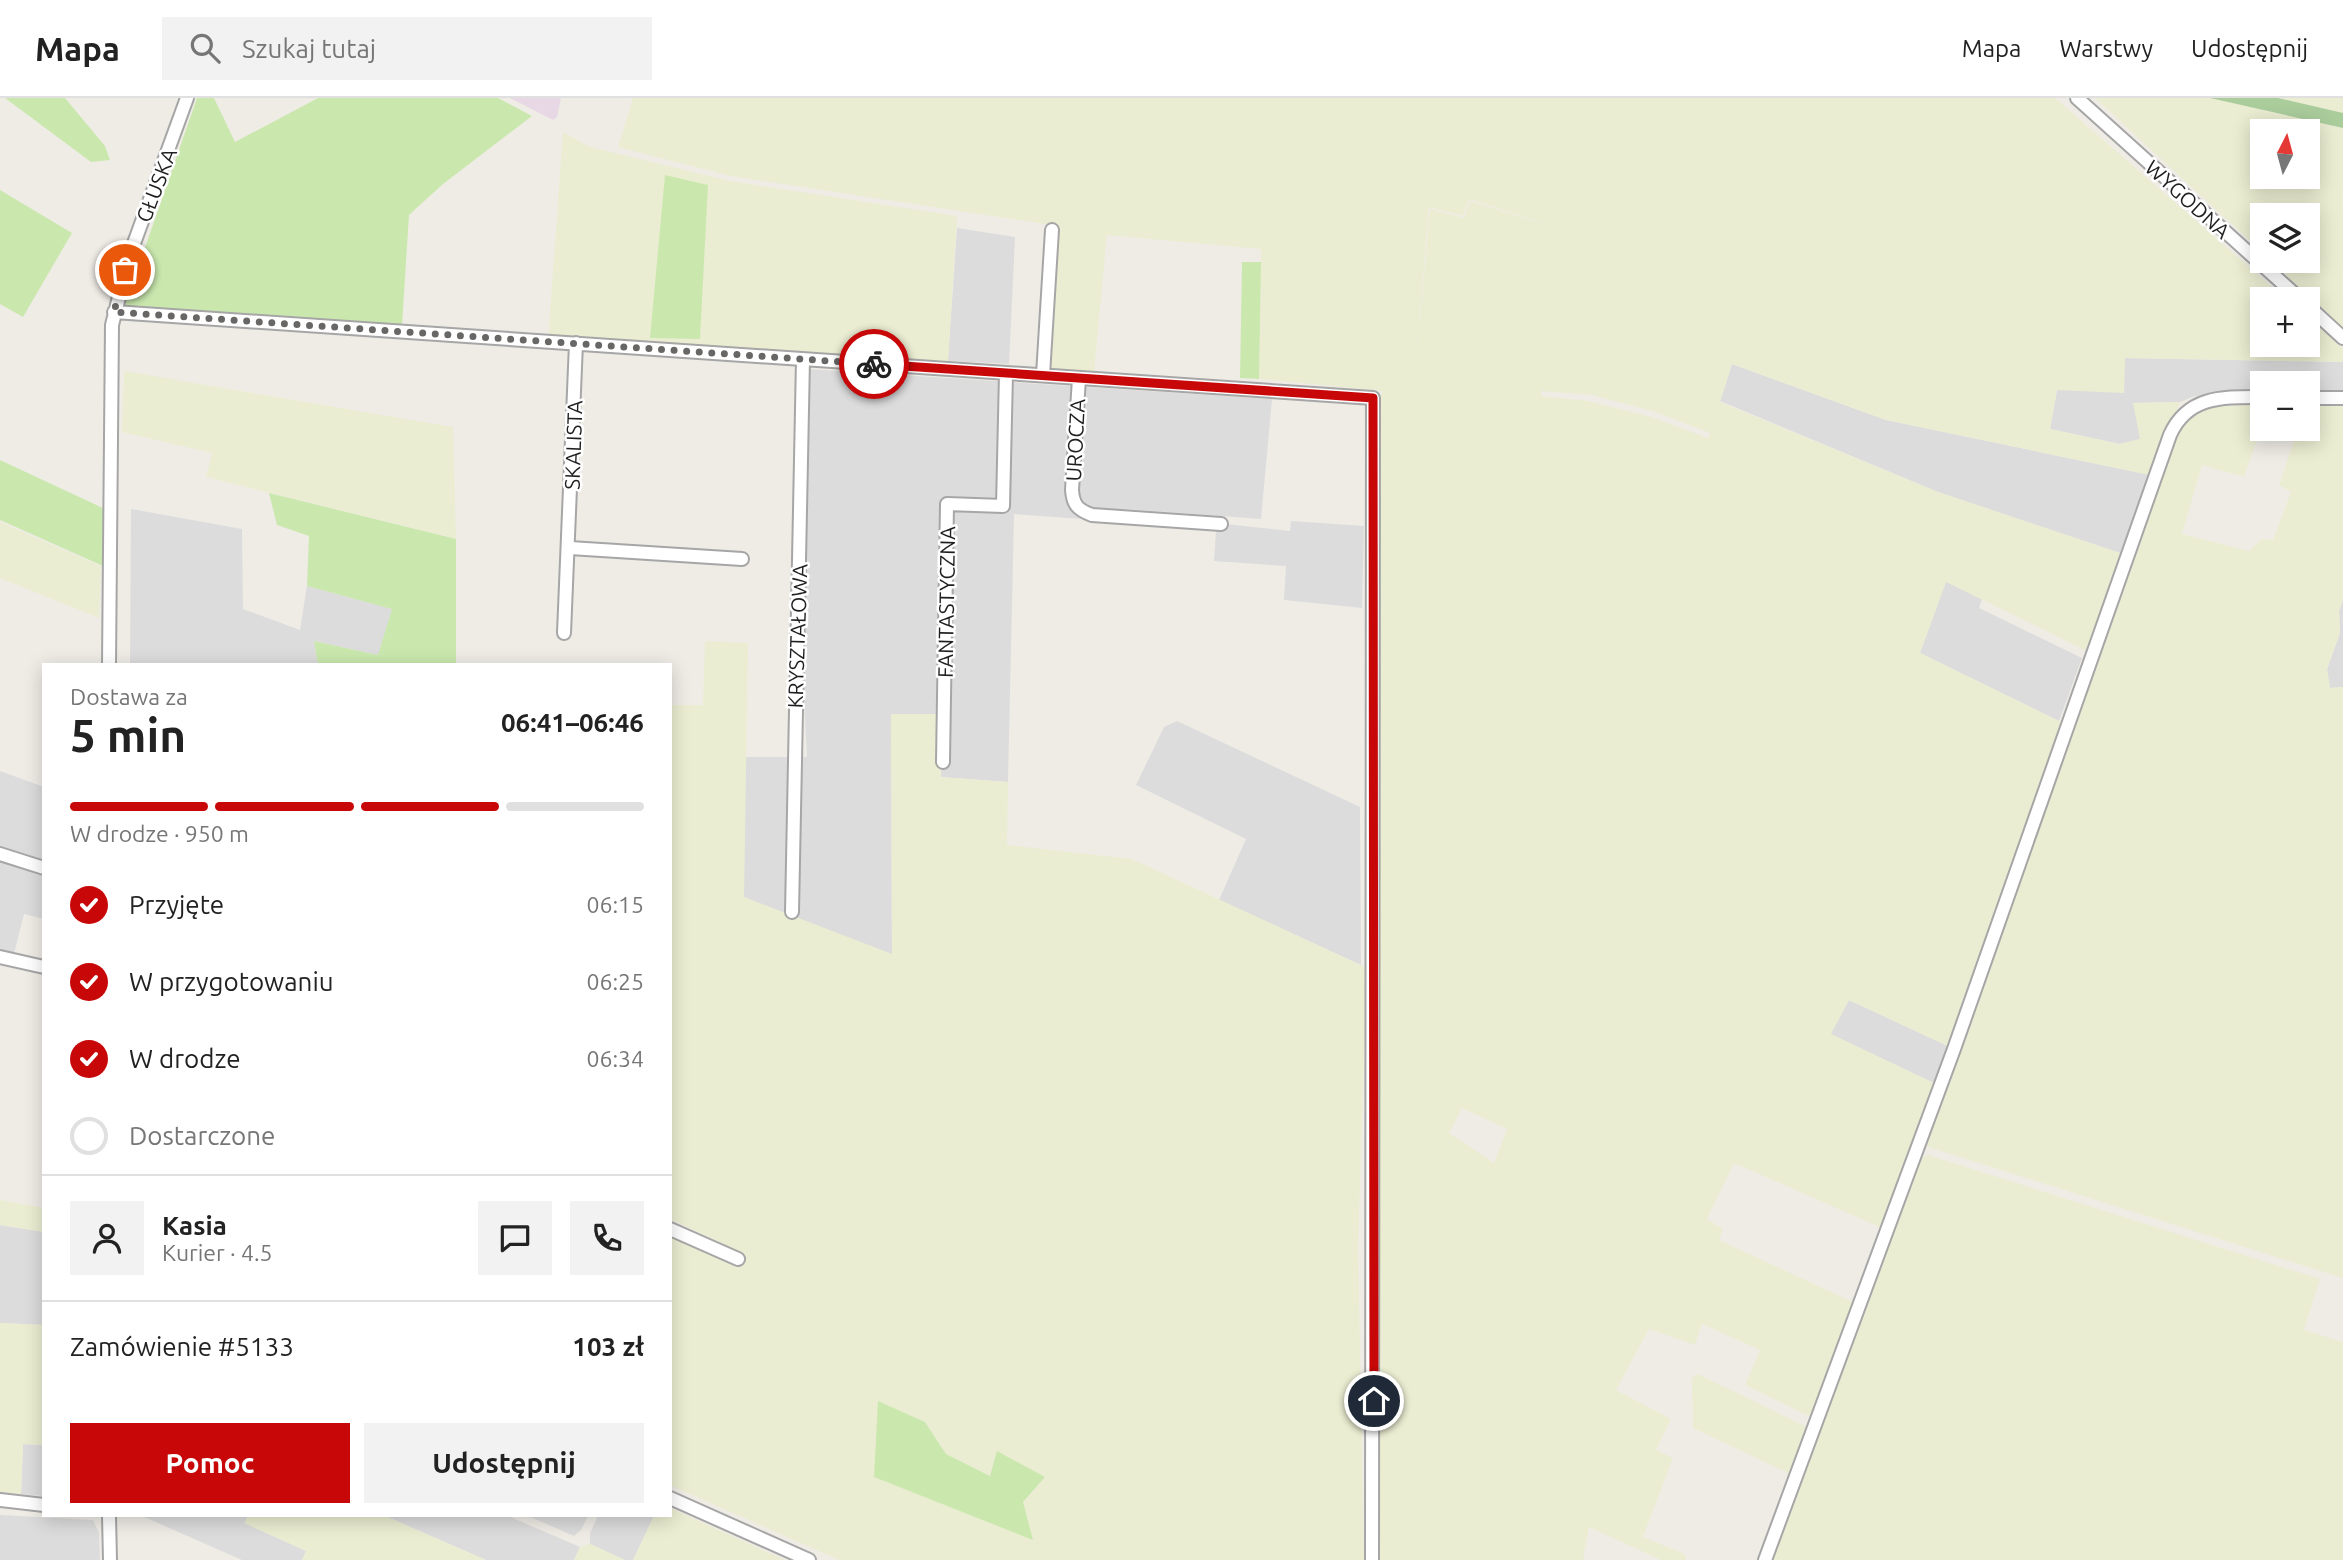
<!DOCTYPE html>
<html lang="pl">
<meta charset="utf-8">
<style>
body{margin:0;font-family:Ubuntu,sans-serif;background:#f2f2f2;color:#222;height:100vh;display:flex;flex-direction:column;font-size:26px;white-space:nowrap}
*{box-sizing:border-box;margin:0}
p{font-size:23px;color:#767676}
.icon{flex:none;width:38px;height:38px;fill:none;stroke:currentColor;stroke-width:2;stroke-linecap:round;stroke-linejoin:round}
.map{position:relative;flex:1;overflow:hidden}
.drawer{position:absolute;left:42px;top:565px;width:630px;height:854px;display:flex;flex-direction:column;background:#fff;border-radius:0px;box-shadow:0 4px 18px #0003}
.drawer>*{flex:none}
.needle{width:46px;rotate:6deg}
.controls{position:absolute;left:2250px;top:21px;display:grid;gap:14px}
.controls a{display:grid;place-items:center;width:70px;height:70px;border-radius:0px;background:#fff;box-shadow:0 4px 18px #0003;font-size:35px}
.pin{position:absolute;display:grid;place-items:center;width:60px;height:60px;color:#fff;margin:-30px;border:4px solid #fff;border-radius:50%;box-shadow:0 2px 7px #0007}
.courier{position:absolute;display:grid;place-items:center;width:70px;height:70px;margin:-35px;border:5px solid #c70708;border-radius:50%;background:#fff;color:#222;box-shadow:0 2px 9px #0007}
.head em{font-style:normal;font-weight:700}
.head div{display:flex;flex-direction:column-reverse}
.head{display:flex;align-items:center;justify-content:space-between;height:119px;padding:0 28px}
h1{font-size:46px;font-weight:700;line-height:52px}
.bar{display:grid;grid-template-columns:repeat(4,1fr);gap:10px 7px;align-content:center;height:84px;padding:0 28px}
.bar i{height:9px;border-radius:5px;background:#e0e0e0}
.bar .on{background:#c70708}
.bar p{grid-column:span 4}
.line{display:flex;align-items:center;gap:18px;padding:0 28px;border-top:2px solid #e0e0e0}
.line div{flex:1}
.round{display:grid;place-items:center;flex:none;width:74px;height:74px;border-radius:0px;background:#f2f2f2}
ol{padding:0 28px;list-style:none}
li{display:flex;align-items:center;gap:21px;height:77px}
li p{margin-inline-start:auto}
li .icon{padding:7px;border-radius:50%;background:#c70708;color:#fff;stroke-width:4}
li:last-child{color:#767676}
li i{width:38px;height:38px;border:4px solid #e0e0e0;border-radius:50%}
.button{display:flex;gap:14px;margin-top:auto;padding:14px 28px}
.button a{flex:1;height:80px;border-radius:0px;background:#c70708;color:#fff;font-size:28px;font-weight:700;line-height:80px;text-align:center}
.button a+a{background:#f2f2f2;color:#222}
header{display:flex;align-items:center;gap:42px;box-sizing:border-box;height:98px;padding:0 35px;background:#fff;border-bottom:2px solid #e0e0e0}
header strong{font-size:33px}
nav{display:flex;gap:38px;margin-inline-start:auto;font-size:24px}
.search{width:490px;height:63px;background:#f2f2f2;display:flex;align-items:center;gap:18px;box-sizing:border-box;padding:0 24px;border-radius:0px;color:#767676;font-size:26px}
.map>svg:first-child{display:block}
</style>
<header>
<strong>Mapa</strong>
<div class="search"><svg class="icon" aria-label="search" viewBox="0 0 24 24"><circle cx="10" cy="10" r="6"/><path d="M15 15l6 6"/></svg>Szukaj tutaj</div>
<nav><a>Mapa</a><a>Warstwy</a><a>Udostępnij</a></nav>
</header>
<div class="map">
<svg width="2343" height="1462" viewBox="0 0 2343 1462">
<rect width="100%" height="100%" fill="#efece6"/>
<!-- residential -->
<path fill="#dddcdc" d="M 957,130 L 1015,139 L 1009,266 L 948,263 Z
M 2124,260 L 2343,264 L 2343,295 L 2308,297 L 2308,285 L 2263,285 L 2263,297 L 2195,298 L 2180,304 L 2134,305 L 2141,341 L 2120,346 L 2050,331 L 2057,292 Z
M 1732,266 L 1886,322 L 2150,377 L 2120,455 L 1938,394 L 1720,303 Z
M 807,271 L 1272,301 L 1261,421 L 1126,411 L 1125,424 L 1014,416 L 1008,684 L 941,679 L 891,616 L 892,857 L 743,799 L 745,659 L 807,659 L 797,461 Z
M 131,411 L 242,431 L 243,511 L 300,532 L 307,488 L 393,511 L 378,557 L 314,543 L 318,567 L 130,567 Z
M 1291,423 L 1364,428 L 1362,510 L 1284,502 L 1286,468 L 1214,463 L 1216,433 L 1225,426 L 1290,433 Z
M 1946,483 L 1982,501 L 1979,510 L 2082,560 L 2059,623 L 1920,555 Z
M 2343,501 L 2343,589 L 2330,590 L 2327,571 L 2340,535 L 2339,513 Z
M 1177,623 L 1360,709 L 1361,867 L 1219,802 L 1246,741 L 1136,687 L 1164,629 Z
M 0,673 L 44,689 L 44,765 L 0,750 Z
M 0,761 L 44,775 L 44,821 L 24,816 L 14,856 L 0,852 Z
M 1849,902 L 1952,950 L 1938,987 L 1830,936 Z
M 0,1127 L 44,1134 L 44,1227 L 0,1225 Z
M 23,1346 L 44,1347 L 44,1398 L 21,1396 Z
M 0,1417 L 93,1422 L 99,1435 L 100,1462 L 0,1462 Z
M 142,1418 L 248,1418 L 245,1425 L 306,1453 L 302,1462 L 242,1462 Z
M 385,1418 L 508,1418 L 580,1449 L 574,1462 L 486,1462 Z
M 528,1418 L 588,1418 L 581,1432 L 574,1438 Z
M 598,1418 L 654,1418 L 633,1462 L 625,1462 L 590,1446 L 590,1435 Z"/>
<!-- industrial -->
<path fill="#e8d8e5" d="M 510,0 L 561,0 L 557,19 L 553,22 Z"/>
<!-- farmland -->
<path fill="#ebedd2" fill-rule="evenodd" d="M 633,0 L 2055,0 L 2286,201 L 2263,201 L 2263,247 L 2308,247 L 2308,220 L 2343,250 L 2343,264 L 2125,260 L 2124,295 L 2057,292 L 2050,331 L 2119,346 L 2140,341 L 2133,305 L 2180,304 L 2150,377 L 1886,322 L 1732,266 L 1720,304 L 1938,394 L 2120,455 L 2089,549 L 2085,552 L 1946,484 L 1920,555 L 2063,625 L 1952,950 L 1849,902 L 1831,936 L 1938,987 L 1884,1131 L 1734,1065 L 1707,1121 L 1723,1131 L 1719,1142 L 1855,1205 L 1811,1319 L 1745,1287 L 1760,1252 L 1702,1226 L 1695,1247 L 1649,1231 L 1616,1292 L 1671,1321 L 1656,1352 L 1673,1360 L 1643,1439 L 1685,1456 L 1686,1462 L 1661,1462 L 1589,1429 L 1583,1462 L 1380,1462 L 1377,688 L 1379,300 L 1383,293 L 1259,281 L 1261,151 L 1107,137 L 1094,274 L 1048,271 L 1058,128 L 731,78 L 618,49 ZM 1469,101 L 1570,134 L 1470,103 L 1464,120 L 1430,111 L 1413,294 L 1429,109 L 1463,118 ZM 1541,293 L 1592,297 L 1653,313 L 1710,335 L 1708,340 L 1651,319 L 1588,303 L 1541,298 ZM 1462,1010 L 1507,1031 L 1494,1065 L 1449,1035 Z
M 2095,0 L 2210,0 L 2343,30 L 2343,230 L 2271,163 L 2308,163 L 2308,117 L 2263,117 L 2263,155 ZM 2263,33 L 2308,33 L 2308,79 L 2263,79 Z
M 2278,0 L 2343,0 L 2343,15 Z
M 563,34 L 590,49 L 730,83 L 957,118 L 948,263 L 814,262 L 548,243 Z
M 124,273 L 453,329 L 456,441 L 206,379 L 212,355 L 122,334 Z
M 2343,305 L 2343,501 L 2339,513 L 2340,535 L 2327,571 L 2330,590 L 2343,589 L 2343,1180 L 1925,1048 L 2171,349 L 2188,316 L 2215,309 L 2263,306 L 2263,324 L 2244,379 L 2202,367 L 2182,436 L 2249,453 L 2262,441 L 2273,442 L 2291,394 L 2279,387 L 2298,331 L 2308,331 L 2308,306 Z
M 0,424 L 101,468 L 99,520 L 0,480 Z
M 705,543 L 748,545 L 744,799 L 892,856 L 891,616 L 942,616 L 941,679 L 1008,684 L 1007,747 L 1132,761 L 1367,870 L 1358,1149 L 1364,1462 L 839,1462 L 670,1387 L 670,1134 L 740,1163 L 743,1155 L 670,1121 L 670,607 L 703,607 ZM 878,1304 L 925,1324 L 946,1356 L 991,1378 L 997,1354 L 1044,1380 L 1023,1404 L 875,1379 Z
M 1928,1057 L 2320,1181 L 2304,1232 L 2343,1244 L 2343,1462 L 1770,1462 L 1918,1062 Z
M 0,1102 L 44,1110 L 44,1134 L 0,1127 Z
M 0,1225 L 44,1227 L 44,1347 L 23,1346 L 21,1396 L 0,1394 Z
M 1698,1276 L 1807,1329 L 1792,1377 L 1693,1330 L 1692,1280 Z
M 670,1410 L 785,1462 L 633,1462 L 654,1418 L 670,1418 Z
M 248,1418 L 385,1418 L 486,1462 L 302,1462 L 306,1453 L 244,1425 Z
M 590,1446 L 625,1462 L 574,1462 L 580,1449 Z"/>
<!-- grass -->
<path fill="#cae8ae" d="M 5,0 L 65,0 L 105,48 L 110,62 L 91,64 Z
M 197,0 L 214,0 L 235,44 L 318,0 L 498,0 L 532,18 L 443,86 L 409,117 L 402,227 L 133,211 L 125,207 Z
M 665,77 L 708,87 L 700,241 L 650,240 Z
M 0,92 L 72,135 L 23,219 L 0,206 Z
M 1242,164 L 1261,164 L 1259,281 L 1240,280 Z
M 0,362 L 105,411 L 103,468 L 0,422 Z
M 269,395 L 456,441 L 456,567 L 318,567 L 314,543 L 378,557 L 392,511 L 307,488 L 309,438 L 277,427 Z
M 878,1303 L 925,1324 L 946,1356 L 990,1378 L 997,1353 L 1045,1379 L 1023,1404 L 1033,1442 L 874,1379 Z"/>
<!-- forest -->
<path fill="#abcd9c" d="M 2210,0 L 2278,0 L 2343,15 L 2343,30 Z"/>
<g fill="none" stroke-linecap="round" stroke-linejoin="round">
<!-- minor casing -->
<g stroke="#a6a6a6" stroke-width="16">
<path id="minor" d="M 2077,0 L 2300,201
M 2308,208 L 2343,240
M 114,214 L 1373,300 L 1372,1462
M 1043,277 L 1052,132
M 1079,280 L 1072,392 C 1073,407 1078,412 1092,417 L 1221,426
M 2308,300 L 2343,300
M 570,450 L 742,461
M 564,535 L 576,245
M 109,567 L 112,227 L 129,159 L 187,0
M 943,664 L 947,406 L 1003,408 L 1006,275
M 0,756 L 44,770
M 792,814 L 803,261
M 0,859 L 44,869
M 670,1131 L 738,1161
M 670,1400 L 809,1462
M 0,1402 L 44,1407
M 109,1418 L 110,1462
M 1765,1462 L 1954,951 L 2170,337 C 2188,297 2224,299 2263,299"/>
</g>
<!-- minor -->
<use href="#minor" stroke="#fff" stroke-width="12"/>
</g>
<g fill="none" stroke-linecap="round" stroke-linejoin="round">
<!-- done -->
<path stroke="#686765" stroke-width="7" stroke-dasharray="0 12.6" d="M 125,172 L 114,214 L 874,266"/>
<!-- route -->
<path stroke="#c70708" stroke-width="9" d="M 874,266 L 1373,300 L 1374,1303"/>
</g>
<g text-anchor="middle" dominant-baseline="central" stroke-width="5" stroke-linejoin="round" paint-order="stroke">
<!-- street labels -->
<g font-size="21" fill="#1f1f1f" stroke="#fff">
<text transform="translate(156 87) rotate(-69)">GŁUSKA</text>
<text transform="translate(2188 101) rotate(42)">WYGODNA</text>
<text transform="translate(1075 342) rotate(-87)">UROCZA</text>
<text transform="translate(573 347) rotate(-88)">SKALISTA</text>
<text transform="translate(946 504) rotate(-89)">FANTASTYCZNA</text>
<text transform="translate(797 538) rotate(-88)">KRYSZTAŁOWA</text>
</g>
</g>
</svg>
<div class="controls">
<a><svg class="needle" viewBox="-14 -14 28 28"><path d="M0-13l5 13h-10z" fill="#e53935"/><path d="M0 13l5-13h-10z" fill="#767676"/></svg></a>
<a><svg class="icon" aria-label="layers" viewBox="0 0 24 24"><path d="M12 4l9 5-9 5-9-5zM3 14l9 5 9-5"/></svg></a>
<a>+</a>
<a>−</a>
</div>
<div class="pin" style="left:125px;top:172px;background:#ea580c"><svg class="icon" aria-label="bag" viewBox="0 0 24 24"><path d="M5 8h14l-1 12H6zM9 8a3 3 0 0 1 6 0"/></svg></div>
<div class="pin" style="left:1374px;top:1303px;background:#1f2937"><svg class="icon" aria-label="home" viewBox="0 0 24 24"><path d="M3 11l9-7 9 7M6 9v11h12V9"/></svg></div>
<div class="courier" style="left:874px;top:266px"><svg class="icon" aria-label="bike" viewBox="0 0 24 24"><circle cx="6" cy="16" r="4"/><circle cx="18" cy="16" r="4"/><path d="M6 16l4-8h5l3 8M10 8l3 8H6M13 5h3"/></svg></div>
<section class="drawer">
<div class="head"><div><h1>5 min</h1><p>Dostawa za</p></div><em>06:41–06:46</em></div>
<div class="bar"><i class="on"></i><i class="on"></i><i class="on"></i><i></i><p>W drodze · 950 m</p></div>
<ol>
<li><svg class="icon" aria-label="check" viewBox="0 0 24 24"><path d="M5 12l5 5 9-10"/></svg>Przyjęte<p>06:15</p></li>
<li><svg class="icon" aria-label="check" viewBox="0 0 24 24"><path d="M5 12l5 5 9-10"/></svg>W przygotowaniu<p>06:25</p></li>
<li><svg class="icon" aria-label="check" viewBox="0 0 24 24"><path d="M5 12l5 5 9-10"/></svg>W drodze<p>06:34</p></li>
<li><i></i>Dostarczone</li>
</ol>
<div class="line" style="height:126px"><a class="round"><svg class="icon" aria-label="person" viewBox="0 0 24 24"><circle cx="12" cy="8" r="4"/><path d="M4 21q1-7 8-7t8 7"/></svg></a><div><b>Kasia</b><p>Kurier · 4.5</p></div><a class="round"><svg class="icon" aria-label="chat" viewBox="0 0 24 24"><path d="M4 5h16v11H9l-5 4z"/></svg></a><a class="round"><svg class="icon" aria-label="phone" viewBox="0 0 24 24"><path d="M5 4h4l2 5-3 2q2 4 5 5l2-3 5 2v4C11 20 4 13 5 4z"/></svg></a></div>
<div class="line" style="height:91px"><div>Zamówienie #5133</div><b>103 zł</b></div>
<div class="button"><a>Pomoc</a><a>Udostępnij</a></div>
</section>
</div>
